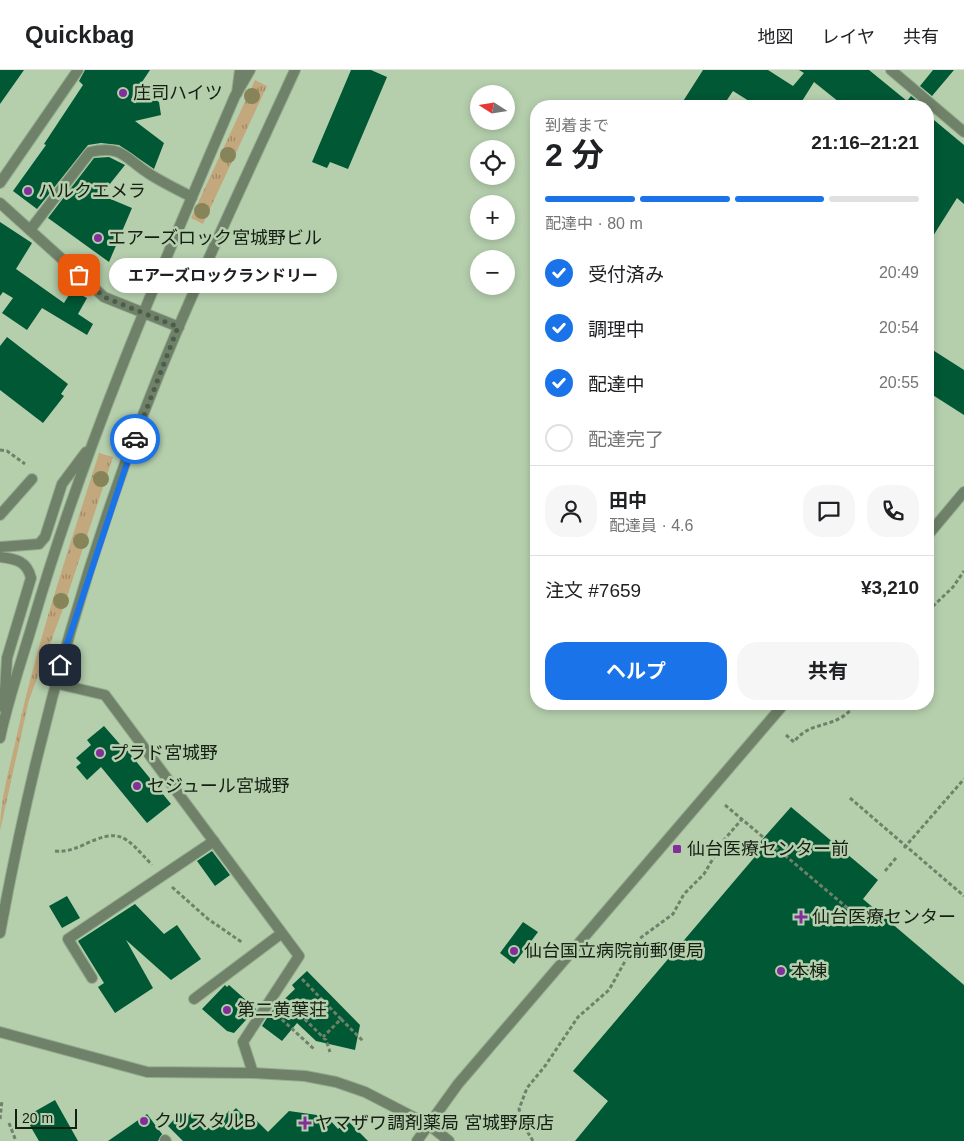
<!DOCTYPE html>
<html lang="ja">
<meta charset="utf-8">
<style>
body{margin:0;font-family:Helvetica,"Noto Sans JP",sans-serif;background:#f6f6f6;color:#202124;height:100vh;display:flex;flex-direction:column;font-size:19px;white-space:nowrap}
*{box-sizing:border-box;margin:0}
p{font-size:16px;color:#757577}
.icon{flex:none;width:28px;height:28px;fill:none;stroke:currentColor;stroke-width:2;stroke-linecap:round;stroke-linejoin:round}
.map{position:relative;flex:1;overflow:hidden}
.details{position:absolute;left:530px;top:30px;width:404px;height:610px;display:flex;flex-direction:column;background:#fff;border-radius:20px;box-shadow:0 2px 8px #0003}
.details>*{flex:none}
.needle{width:32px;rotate:282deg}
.buttons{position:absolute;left:470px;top:15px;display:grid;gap:10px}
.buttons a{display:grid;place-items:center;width:45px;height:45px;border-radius:50%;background:#fff;box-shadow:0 2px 8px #0003;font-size:25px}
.scale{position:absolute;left:15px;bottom:12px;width:62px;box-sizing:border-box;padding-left:5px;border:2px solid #161f13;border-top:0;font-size:14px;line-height:18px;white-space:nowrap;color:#161f13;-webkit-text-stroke:4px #b5cfad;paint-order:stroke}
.pin{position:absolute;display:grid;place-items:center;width:42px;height:42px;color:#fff;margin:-21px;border-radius:10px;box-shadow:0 2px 8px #0006}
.courier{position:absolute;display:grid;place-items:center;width:50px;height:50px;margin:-25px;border:4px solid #1a73e8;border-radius:50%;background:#fff;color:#222;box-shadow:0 1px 6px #0007}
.bubble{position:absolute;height:35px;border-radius:18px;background:#fff;box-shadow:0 2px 8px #0003;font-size:16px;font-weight:700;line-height:35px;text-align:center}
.head em{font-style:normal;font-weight:700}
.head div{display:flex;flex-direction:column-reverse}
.head{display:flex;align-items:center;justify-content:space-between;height:85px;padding:0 15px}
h1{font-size:32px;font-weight:700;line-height:38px}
.bar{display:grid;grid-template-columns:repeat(4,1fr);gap:8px 5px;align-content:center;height:60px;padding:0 15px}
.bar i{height:6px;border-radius:4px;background:#e0e0e0}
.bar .active{background:#1a73e8}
.bar p{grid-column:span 4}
.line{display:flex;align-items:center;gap:12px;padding:0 15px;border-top:1px solid #e0e0e0}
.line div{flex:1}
.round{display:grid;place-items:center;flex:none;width:52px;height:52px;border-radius:20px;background:#f6f6f6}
ol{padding:0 15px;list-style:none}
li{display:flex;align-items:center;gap:15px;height:55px}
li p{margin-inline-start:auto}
li .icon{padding:5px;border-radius:50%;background:#1a73e8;color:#fff;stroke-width:4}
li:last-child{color:#757577}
li i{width:28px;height:28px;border:2px solid #e0e0e0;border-radius:50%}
.primary-button{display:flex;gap:10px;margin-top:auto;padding:10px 15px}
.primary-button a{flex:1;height:58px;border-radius:20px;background:#1a73e8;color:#fff;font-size:20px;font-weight:700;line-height:58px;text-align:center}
.primary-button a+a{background:#f6f6f6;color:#202124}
header{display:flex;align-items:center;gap:30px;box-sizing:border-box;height:70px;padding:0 25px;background:#fff;border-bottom:1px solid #e0e0e0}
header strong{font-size:24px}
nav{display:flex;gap:28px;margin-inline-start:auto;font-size:18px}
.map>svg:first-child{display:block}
</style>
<header>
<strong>Quickbag</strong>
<nav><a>地図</a><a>レイヤ</a><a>共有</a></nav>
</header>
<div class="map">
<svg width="964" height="1071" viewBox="0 0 964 1071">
<defs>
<pattern id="grass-tufts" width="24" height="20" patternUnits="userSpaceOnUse" patternTransform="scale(1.25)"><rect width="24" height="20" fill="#c4a87d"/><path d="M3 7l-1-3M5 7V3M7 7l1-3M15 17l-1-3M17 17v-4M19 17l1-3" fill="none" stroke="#9e8865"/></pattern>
</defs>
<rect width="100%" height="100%" fill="#b5cfad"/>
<!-- grass -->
<path fill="url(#grass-tufts)" d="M 255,10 L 267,16 L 203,154 L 191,148 Z
M 99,383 L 113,387 L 63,539 L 29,630 L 0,761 C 0,727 11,694 18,660 C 39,566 70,475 99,383 Z"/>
<!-- building -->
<path fill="#005835" d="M 0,0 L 24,0 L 0,34 Z
M 85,0 L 150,0 L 138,18 L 159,32 L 161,45 L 135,51 L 164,73 L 154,99 L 119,75 L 101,73 L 88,75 L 37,139 L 13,121 L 46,75 L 44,74 L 83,15 L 79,11 Z
M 351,0 L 371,0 L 387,7 L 348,99 L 330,92 L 327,98 L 312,92 Z
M 703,0 L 768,0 L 793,16 L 804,3 L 799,0 L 869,0 L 907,31 L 911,26 L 923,36 L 844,36 L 814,12 L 799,36 L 757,36 L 733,21 L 723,36 L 680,36 Z
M 933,0 L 954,0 L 932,26 L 920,16 Z
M 928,45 L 964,75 L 964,134 L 957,128 L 928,174 Z
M 109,87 L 125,95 L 101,125 L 132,138 L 109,192 L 48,148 L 94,88 Z
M 0,152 L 32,173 L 16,199 L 64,233 L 72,220 L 87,228 L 78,244 L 93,254 L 87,265 L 42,238 L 27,260 L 2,243 L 13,228 L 3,222 L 0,226 Z
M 7,267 L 68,314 L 61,324 L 64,326 L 43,353 L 0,320 L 0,276 Z
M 928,277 L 964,300 L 964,345 L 928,322 Z
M 104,656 L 125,680 L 126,679 L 171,734 L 147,753 L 101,697 L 87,710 L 76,697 L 81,693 L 76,688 L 91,675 L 87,670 Z
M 791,737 L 878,810 L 863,829 L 964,915 L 964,1071 L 575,1071 L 608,1031 L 573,1001 L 764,776 L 760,772 Z
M 212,781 L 230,805 L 215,816 L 197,791 Z
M 67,826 L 80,848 L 62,858 L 49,836 Z
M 135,834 L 164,864 L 177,855 L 201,889 L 171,910 L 126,870 L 153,918 L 115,943 L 98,917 L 104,913 L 78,871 Z
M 523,852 L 538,862 L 514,894 L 500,883 Z
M 307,901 L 360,955 L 355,980 L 316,971 L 297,953 L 282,971 L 262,956 L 270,943 L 295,919 L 292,915 Z
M 225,915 L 227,917 L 229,915 L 256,939 L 234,963 L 227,961 L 202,939 Z
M 55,1030 L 78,1071 L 39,1071 L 25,1047 Z
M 236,1038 L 246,1048 L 250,1044 L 268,1062 L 289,1041 L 317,1045 L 325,1055 L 330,1050 L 338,1059 L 347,1050 L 368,1071 L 183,1071 L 168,1056 L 180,1043 L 186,1048 L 192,1042 L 211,1060 L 229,1041 L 231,1043 Z
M 147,1044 L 162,1064 L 158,1071 L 108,1071 Z"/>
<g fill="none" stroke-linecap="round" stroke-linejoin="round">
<!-- service casing -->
<g stroke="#95ac8e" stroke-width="12">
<path id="service" d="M 30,160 L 90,82 C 123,74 126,90 151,105 C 164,113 178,120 192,127
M 165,1070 L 166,1071"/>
</g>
<!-- minor casing -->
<g stroke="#95ac8e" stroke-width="12">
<path id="minor" d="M 891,0 L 964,62
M 237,23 L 240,0
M 0,113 L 78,0
M 0,133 L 104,227 L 179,257
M 0,445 L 32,409
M 54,613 L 105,625 L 299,886 L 243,972 L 253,1003
M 92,908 L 68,869 L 214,771
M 194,929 L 282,863"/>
</g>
<!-- tertiary casing -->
<g stroke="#95ac8e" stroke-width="12">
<path id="tertiary" d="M 928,465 L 964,422
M 0,477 L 39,474 L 45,467 L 62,414 L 86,382
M 0,487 C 16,489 27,491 31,508 L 7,588 L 4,638
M 0,668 C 8,629 22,590 33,552 C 86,371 161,199 235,26 L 250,0
M 0,863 C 38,655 96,450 179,256 C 216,170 256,85 295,0
M 0,962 L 147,1002 L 253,1003 L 305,1006 L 336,1012 L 365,1022 L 429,1055 L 449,1071
M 417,1071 L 458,1014 L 784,634"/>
</g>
<!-- path -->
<path stroke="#6f8269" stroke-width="3" stroke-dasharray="4 2.5" stroke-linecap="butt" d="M 0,380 L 7,381 L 25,394
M 928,541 L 953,517 L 964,501
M 786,665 L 794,672 C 810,649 839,660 855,634
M 850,728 L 964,826
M 725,735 L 851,841 L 843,850
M 904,778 L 964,709
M 55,781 C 65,782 71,780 81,776 C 121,757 124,765 152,795
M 885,801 L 896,788
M 172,817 L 208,849 L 243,873
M 851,841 L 855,836
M 302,909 L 341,949 L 323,967
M 286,931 L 326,970 L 330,982
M 277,945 L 314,979
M 341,949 L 363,971
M 0,1049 L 2,1030
M 9,1053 L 16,1071
M 533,1071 L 524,1056 L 519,1039 L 527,1018 L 545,996 L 578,947 L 609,920 L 633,877 L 639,869 L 673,844 L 684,824 L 704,804 L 724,770 L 742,749"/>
<!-- service -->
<use href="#service" stroke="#6f8169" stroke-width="10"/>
<!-- minor -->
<use href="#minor" stroke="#6f8169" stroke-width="10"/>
<!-- tertiary -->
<use href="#tertiary" stroke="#6f8169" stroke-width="10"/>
</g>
<!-- trees -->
<g fill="#878459">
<circle cx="252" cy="26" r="8"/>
<circle cx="228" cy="85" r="8"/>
<circle cx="202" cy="141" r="8"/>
<circle cx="101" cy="409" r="8"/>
<circle cx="81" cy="471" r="8"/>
<circle cx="61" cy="531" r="8"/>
</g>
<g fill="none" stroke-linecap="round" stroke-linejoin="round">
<!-- done -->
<path stroke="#4e5d49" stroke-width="5" stroke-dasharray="0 9" d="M 79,205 L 104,227 L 178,257 L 135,369"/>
<!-- route -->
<path stroke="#1a73e8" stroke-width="6" d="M 60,595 L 135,369"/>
</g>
<!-- markers -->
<g fill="#842e9c" stroke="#b5cfad" stroke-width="2">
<circle cx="123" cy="23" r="5"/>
<circle cx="28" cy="121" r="5"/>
<circle cx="98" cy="168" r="5"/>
<circle cx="100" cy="683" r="5"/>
<circle cx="137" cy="716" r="5"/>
<rect x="672" y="774" width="10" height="10" rx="2.5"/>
<path d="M798.5 839.5h5v5h5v5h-5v5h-5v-5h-5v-5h5z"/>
<circle cx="514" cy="881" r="5"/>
<circle cx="781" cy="901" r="5"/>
<circle cx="227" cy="940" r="5"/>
<circle cx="144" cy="1051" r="5"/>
<path d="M302.5 1045.5h5v5h5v5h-5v5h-5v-5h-5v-5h5z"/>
</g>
<g text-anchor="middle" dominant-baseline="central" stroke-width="5" stroke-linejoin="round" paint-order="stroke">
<!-- poi labels -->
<g font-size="18" fill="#161f13" stroke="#b5cfad" text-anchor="start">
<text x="133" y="23">庄司ハイツ</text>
<text x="38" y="121">ハルクエメラ</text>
<text x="108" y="168">エアーズロック宮城野ビル</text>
<text x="110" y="683">プラド宮城野</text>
<text x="147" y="716">セジュール宮城野</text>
<text x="687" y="779">仙台医療センター前</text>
<text x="812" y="847">仙台医療センター</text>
<text x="524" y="881">仙台国立病院前郵便局</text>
<text x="791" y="901">本棟</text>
<text x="237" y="940">第二黄葉荘</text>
<text x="154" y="1051">クリスタルB</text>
<text x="315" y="1053">ヤマザワ調剤薬局 宮城野原店</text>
</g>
</g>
</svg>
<div class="buttons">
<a><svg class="needle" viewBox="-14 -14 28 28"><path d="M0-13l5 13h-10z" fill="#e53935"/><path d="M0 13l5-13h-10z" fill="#757577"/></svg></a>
<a><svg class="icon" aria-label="locate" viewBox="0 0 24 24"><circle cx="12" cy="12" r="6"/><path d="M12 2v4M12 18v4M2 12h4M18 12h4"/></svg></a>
<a>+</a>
<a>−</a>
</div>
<div class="scale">20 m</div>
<div class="pin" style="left:79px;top:205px;background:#ea580c"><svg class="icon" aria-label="bag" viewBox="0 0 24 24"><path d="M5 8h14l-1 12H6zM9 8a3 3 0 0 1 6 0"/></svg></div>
<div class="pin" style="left:60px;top:595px;background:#1f2937"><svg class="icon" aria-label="home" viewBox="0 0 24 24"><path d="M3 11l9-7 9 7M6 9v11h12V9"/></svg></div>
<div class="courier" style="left:135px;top:369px"><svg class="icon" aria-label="car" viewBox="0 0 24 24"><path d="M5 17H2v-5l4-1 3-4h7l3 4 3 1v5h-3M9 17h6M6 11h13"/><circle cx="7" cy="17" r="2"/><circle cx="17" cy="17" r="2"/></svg></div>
<div class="bubble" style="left:109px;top:188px;width:228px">エアーズロックランドリー</div>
<section class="details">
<div class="head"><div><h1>2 分</h1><p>到着まで</p></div><em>21:16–21:21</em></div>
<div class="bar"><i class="active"></i><i class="active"></i><i class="active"></i><i></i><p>配達中 · 80 m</p></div>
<ol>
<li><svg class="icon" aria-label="check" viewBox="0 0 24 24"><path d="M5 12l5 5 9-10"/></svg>受付済み<p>20:49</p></li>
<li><svg class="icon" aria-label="check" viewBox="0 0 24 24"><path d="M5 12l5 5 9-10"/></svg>調理中<p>20:54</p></li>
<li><svg class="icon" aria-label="check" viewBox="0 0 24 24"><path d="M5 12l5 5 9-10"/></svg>配達中<p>20:55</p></li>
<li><i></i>配達完了</li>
</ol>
<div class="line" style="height:90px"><a class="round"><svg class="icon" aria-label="person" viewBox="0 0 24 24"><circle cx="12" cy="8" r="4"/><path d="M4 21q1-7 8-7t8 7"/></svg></a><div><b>田中</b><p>配達員 · 4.6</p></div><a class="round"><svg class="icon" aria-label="chat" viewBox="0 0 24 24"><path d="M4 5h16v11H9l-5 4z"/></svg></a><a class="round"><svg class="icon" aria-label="phone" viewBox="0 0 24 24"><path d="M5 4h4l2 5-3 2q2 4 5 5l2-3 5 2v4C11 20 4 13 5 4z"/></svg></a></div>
<div class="line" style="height:65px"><div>注文 #7659</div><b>¥3,210</b></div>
<div class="primary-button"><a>ヘルプ</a><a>共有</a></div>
</section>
</div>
